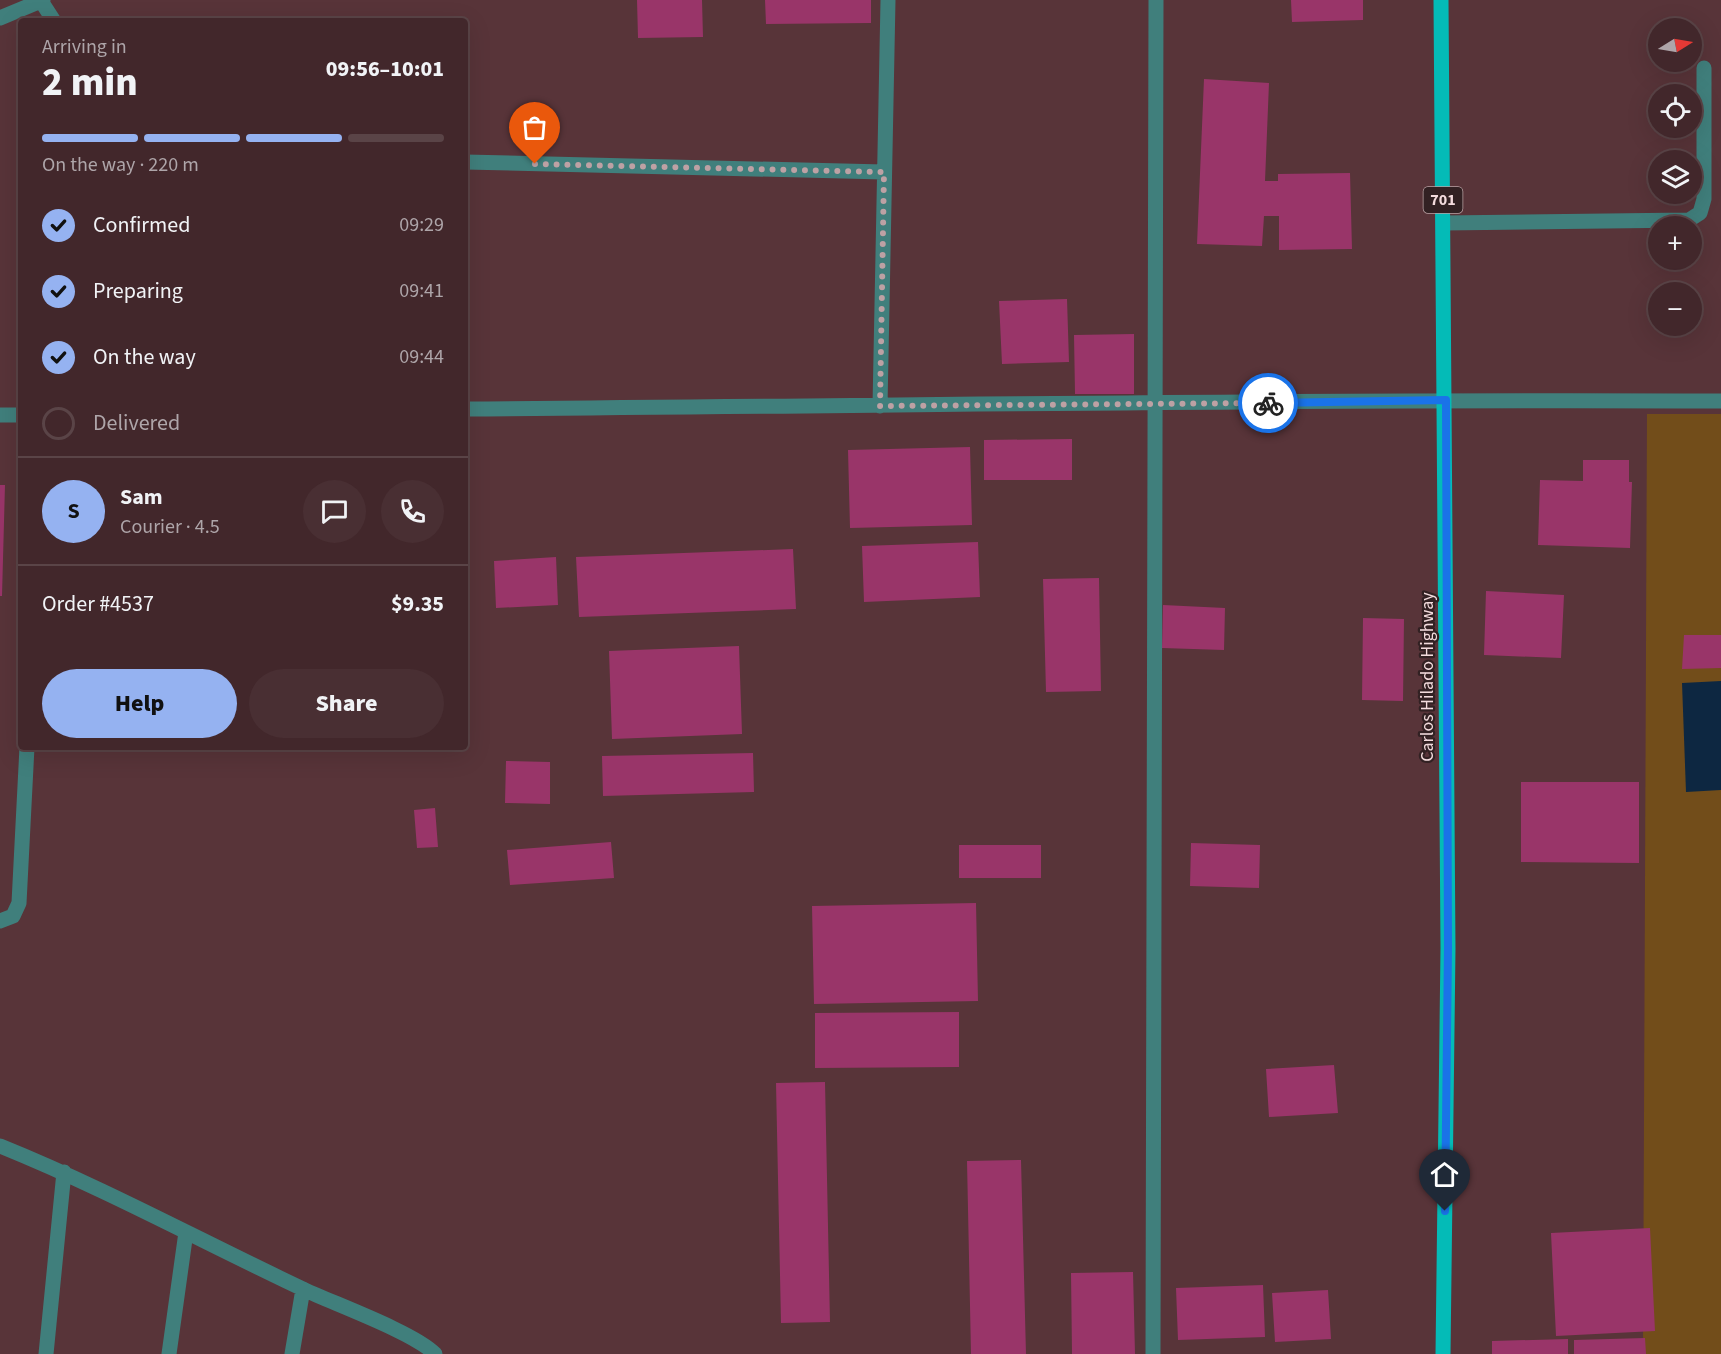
<!DOCTYPE html>
<meta charset="utf-8">
<style>
body{margin:0;font-family:"Source Sans 3",sans-serif;background:#492f33;color:#f1f3f6;height:100vh;display:flex;flex-direction:column;font-size:22px;white-space:nowrap}
*{box-sizing:border-box;margin:0}
p{font-size:20px;color:#aea5a9}
.icon{flex:none;width:33px;height:33px;fill:none;stroke:currentColor;stroke-width:2;stroke-linecap:round;stroke-linejoin:round}
.map{position:relative;flex:1;overflow:hidden}
.drawer{position:absolute;left:18px;top:18px;width:450px;height:732px;display:flex;flex-direction:column;background:#42272b;border-radius:6px;box-shadow:0 6px 24px #0002,0 0 0 2px #5a4447}
.drawer>*{flex:none}
.needle{width:39px;rotate:79deg}
.controls{position:absolute;left:1648px;top:18px;display:grid;gap:12px}
.controls a{display:grid;place-items:center;width:54px;height:54px;border-radius:50%;background:#42272b;box-shadow:0 6px 24px #0002,0 0 0 2px #5a4447;font-size:30px}
.pin{position:absolute;display:grid;place-items:center;width:51px;height:51px;color:#fff;margin:-62px -26px;border-radius:50% 50% 50% 0;rotate:-45deg;box-shadow:0 0 6px #0007}
.pin .icon{rotate:45deg}
.courier{position:absolute;display:grid;place-items:center;width:60px;height:60px;margin:-30px;border:4px solid #1a73e8;border-radius:50%;background:#fff;color:#222;box-shadow:0 2px 8px #0007}
.head em{font-style:normal;font-weight:800}
.head div{display:flex;flex-direction:column-reverse}
.head{display:flex;align-items:center;justify-content:space-between;height:102px;padding:0 24px}
h1{font-size:39px;font-weight:800;line-height:45px}
.bar{display:grid;grid-template-columns:repeat(4,1fr);gap:9px 6px;align-content:center;height:72px;padding:0 24px}
.bar i{height:8px;border-radius:4px;background:#5a4447}
.bar .current{background:#95b2f1}
.bar p{grid-column:span 4}
.line{display:flex;align-items:center;gap:15px;padding:0 24px;border-top:2px solid #5a4447}
.line div{flex:1}
.round{display:grid;place-items:center;flex:none;width:63px;height:63px;border-radius:32px;background:#492f33}
ol{padding:0 24px;list-style:none}
li{display:flex;align-items:center;gap:18px;height:66px}
li p{margin-inline-start:auto}
li .icon{padding:6px;border-radius:50%;background:#95b2f1;color:#111;stroke-width:4}
li:last-child{color:#aea5a9}
li i{width:33px;height:33px;border:3px solid #5a4447;border-radius:50%}
.button{display:flex;gap:12px;margin-top:auto;padding:12px 24px}
.button a{flex:1;height:69px;border-radius:36px;background:#95b2f1;color:#111;font-size:24px;font-weight:800;line-height:69px;text-align:center}
.button a+a{background:#492f33;color:#f1f3f6}
.map>svg:first-child{display:block}
</style>
<div class="map">
<svg width="1721" height="1354" viewBox="0 0 1721 1354">
<rect width="100%" height="100%" fill="#583439"/>
<!-- green -->
<path fill="#724d1a" d="M 1647,414 L 1721,414 L 1721,1354 L 1643,1354 Z"/>
<!-- water -->
<path fill="#0d2741" d="M 1721,681 L 1721,790 L 1686,792 L 1682,683 Z"/>
<!-- building -->
<path fill="#993569" d="M 637,0 L 702,0 L 703,37 L 638,38 Z
M 765,0 L 871,0 L 871,23 L 766,24 Z
M 1291,0 L 1363,0 L 1363,20 L 1292,22 Z
M 1204,79 L 1269,83 L 1265,181 L 1278,181 L 1278,174 L 1350,173 L 1352,249 L 1279,250 L 1279,216 L 1264,216 L 1262,246 L 1197,244 Z
M 1067,299 L 1069,362 L 1002,364 L 999,301 Z
M 1134,334 L 1134,394 L 1075,394 L 1074,335 Z
M 1072,439 L 1072,480 L 984,480 L 984,440 Z
M 970,447 L 972,525 L 850,528 L 848,450 Z
M 1583,460 L 1629,460 L 1629,482 L 1632,482 L 1630,548 L 1538,545 L 1540,480 L 1583,481 Z
M 0,485 L 5,485 L 2,596 L 0,596 Z
M 978,542 L 980,597 L 864,602 L 862,546 Z
M 793,549 L 796,609 L 579,617 L 576,557 Z
M 556,557 L 558,605 L 496,608 L 494,561 Z
M 1099,578 L 1101,691 L 1046,692 L 1043,579 Z
M 1486,591 L 1564,595 L 1561,658 L 1484,655 Z
M 1163,605 L 1225,608 L 1224,650 L 1162,648 Z
M 1363,618 L 1404,619 L 1403,701 L 1362,700 Z
M 1684,635 L 1721,635 L 1721,668 L 1682,669 Z
M 739,646 L 742,734 L 612,739 L 609,651 Z
M 753,753 L 754,792 L 603,796 L 602,756 Z
M 506,761 L 550,762 L 550,804 L 505,803 Z
M 1521,782 L 1639,782 L 1639,863 L 1521,862 Z
M 435,808 L 438,847 L 417,848 L 414,810 Z
M 611,842 L 614,878 L 510,885 L 507,850 Z
M 1191,843 L 1260,845 L 1259,888 L 1190,886 Z
M 959,845 L 1041,845 L 1041,878 L 959,878 Z
M 976,903 L 978,1001 L 814,1004 L 812,906 Z
M 959,1012 L 959,1067 L 815,1068 L 815,1013 Z
M 1334,1065 L 1338,1113 L 1269,1117 L 1266,1069 Z
M 825,1082 L 830,1322 L 781,1323 L 776,1083 Z
M 1021,1160 L 1026,1354 L 971,1354 L 967,1161 Z
M 1650,1228 L 1655,1331 L 1556,1336 L 1551,1233 Z
M 1133,1272 L 1135,1354 L 1072,1354 L 1071,1273 Z
M 1263,1285 L 1265,1337 L 1178,1340 L 1176,1288 Z
M 1328,1290 L 1331,1339 L 1275,1342 L 1272,1293 Z
M 1645,1338 L 1646,1354 L 1574,1354 L 1574,1340 Z
M 1568,1339 L 1568,1354 L 1492,1354 L 1492,1341 Z"/>
<g fill="none" stroke-linecap="round" stroke-linejoin="round">
<!-- minor -->
<path stroke="#407f7c" stroke-width="15" d="M 41,1 L 54,21
M 0,18 L 43,0
M 465,162 L 884,172
M 1444,223 L 1689,220 L 1700,213 L 1704,199 L 1704,68
M 880,406 L 888,0
M 465,409 C 884,406 1302,399 1721,401
M 0,415 L 21,415
M 0,921 L 13,916 L 19,903 L 27,747
M 0,1146 C 104,1188 203,1242 305,1290 C 335,1304 415,1333 435,1354
M 46,1354 L 64,1172
M 169,1354 L 186,1232
M 292,1354 L 303,1289
M 1153,1354 L 1156,0"/>
<!-- major -->
<path stroke="#04bbb7" stroke-width="15" d="M 1441,0 L 1448,948 L 1443,1354"/>
</g>
<g fill="none" stroke-linecap="round" stroke-linejoin="round">
<!-- done -->
<path stroke="#bda1a4" stroke-width="6" stroke-dasharray="0 10.8" d="M 535,164 L 884,172 L 880,406 L 1268,403"/>
<!-- route -->
<path stroke="#1a73e8" stroke-width="8" d="M 1268,403 L 1446,400 L 1448,948 L 1445,1211"/>
</g>
<g text-anchor="middle" dominant-baseline="central" stroke-width="4.5" stroke-linejoin="round" paint-order="stroke">
<!-- shield labels -->
<rect fill="#322123" stroke="#b9a3a5" stroke-width="1.5" x="1423.5" y="187" width="39" height="26" rx="4.5"/>
<g font-size="16" font-weight="bold" fill="#f3dbdd">
<text x="1443" y="200">701</text>
</g>
<!-- street labels -->
<g font-size="18" fill="#f3dbdd" stroke="#322123">
<text transform="translate(1427 677) rotate(-90)">Carlos Hilado Highway</text>
</g>
</g>
</svg>
<div class="controls">
<a><svg class="needle" viewBox="-14 -14 28 28"><path d="M0-13l5 13h-10z" fill="#e53935"/><path d="M0 13l5-13h-10z" fill="#aea5a9"/></svg></a>
<a><svg class="icon" aria-label="locate" viewBox="0 0 24 24"><circle cx="12" cy="12" r="6"/><path d="M12 2v4M12 18v4M2 12h4M18 12h4"/></svg></a>
<a><svg class="icon" aria-label="layers" viewBox="0 0 24 24"><path d="M12 4l9 5-9 5-9-5zM3 14l9 5 9-5"/></svg></a>
<a>+</a>
<a>−</a>
</div>
<div class="pin" style="left:535px;top:164px;background:#ea580c"><svg class="icon" aria-label="bag" viewBox="0 0 24 24"><path d="M5 8h14l-1 12H6zM9 8a3 3 0 0 1 6 0"/></svg></div>
<div class="pin" style="left:1445px;top:1211px;background:#1f2937"><svg class="icon" aria-label="home" viewBox="0 0 24 24"><path d="M3 11l9-7 9 7M6 9v11h12V9"/></svg></div>
<div class="courier" style="left:1268px;top:403px"><svg class="icon" aria-label="bike" viewBox="0 0 24 24"><circle cx="6" cy="16" r="4"/><circle cx="18" cy="16" r="4"/><path d="M6 16l4-8h5l3 8M10 8l3 8H6M13 5h3"/></svg></div>
<section class="drawer">
<div class="head"><div><h1>2 min</h1><p>Arriving in</p></div><em>09:56–10:01</em></div>
<div class="bar"><i class="current"></i><i class="current"></i><i class="current"></i><i></i><p>On the way · 220 m</p></div>
<ol>
<li><svg class="icon" aria-label="check" viewBox="0 0 24 24"><path d="M5 12l5 5 9-10"/></svg>Confirmed<p>09:29</p></li>
<li><svg class="icon" aria-label="check" viewBox="0 0 24 24"><path d="M5 12l5 5 9-10"/></svg>Preparing<p>09:41</p></li>
<li><svg class="icon" aria-label="check" viewBox="0 0 24 24"><path d="M5 12l5 5 9-10"/></svg>On the way<p>09:44</p></li>
<li><i></i>Delivered</li>
</ol>
<div class="line" style="height:108px"><b class="round" style="background:#95b2f1;color:#111">S</b><div><b>Sam</b><p>Courier · 4.5</p></div><a class="round"><svg class="icon" aria-label="chat" viewBox="0 0 24 24"><path d="M4 5h16v11H9l-5 4z"/></svg></a><a class="round"><svg class="icon" aria-label="phone" viewBox="0 0 24 24"><path d="M5 4h4l2 5-3 2q2 4 5 5l2-3 5 2v4C11 20 4 13 5 4z"/></svg></a></div>
<div class="line" style="height:78px"><div>Order #4537</div><b>$9.35</b></div>
<div class="button"><a>Help</a><a>Share</a></div>
</section>
</div>
